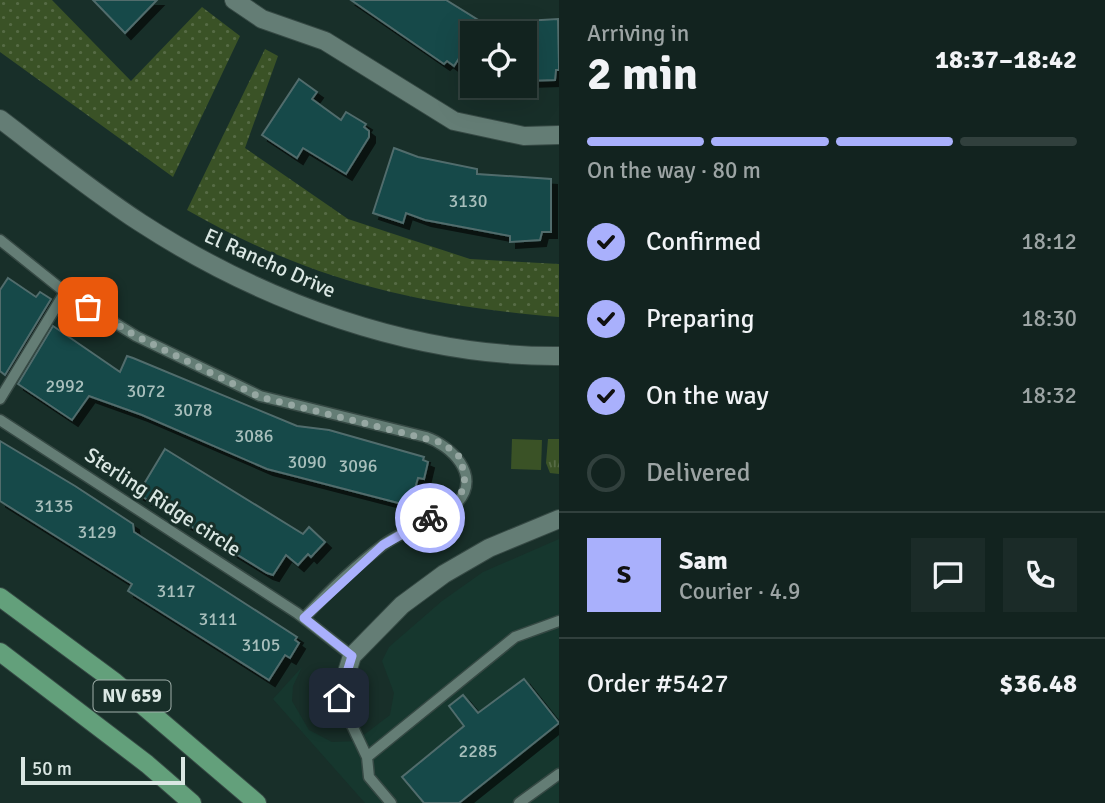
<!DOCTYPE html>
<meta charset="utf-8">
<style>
body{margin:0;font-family:Signika,sans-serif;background:#1b2b28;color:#f1f3f6;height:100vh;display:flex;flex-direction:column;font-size:26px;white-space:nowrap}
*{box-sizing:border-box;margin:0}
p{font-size:23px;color:#9ca4a4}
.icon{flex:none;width:38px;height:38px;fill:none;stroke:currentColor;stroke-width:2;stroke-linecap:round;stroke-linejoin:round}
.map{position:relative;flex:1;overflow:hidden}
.sheet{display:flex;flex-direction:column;background:#12231f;width:546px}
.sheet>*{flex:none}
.buttons{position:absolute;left:460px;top:21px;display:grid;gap:14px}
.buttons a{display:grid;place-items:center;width:77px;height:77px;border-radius:0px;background:#12231f;box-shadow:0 7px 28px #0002,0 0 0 2px #31403d;font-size:35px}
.scale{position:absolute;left:21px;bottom:18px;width:164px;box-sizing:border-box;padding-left:7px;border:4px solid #dae7e3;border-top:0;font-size:19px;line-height:24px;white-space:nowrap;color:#dae7e3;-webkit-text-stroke:5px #182f29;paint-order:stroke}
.pin{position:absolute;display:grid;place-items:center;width:60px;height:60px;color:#fff;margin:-30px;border-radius:14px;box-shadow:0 4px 10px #0006}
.courier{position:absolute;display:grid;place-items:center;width:70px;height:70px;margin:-35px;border:5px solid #a9b0fc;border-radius:50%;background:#fff;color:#222;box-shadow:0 2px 9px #0007}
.head em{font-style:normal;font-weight:700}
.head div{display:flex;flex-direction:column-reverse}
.head{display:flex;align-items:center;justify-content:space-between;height:119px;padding:0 28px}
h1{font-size:46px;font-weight:700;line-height:52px}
.bar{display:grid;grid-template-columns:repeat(4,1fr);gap:10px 7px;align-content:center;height:84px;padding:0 28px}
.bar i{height:9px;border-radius:5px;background:#31403d}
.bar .current{background:#a9b0fc}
.bar p{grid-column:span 4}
.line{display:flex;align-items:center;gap:18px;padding:0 28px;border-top:2px solid #31403d}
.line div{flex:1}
.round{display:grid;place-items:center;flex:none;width:74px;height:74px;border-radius:0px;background:#1b2b28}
ol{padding:0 28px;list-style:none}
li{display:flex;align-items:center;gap:21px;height:77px}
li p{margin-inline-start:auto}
li .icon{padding:7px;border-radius:50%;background:#a9b0fc;color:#111;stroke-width:4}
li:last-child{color:#9ca4a4}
li i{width:38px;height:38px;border:4px solid #31403d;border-radius:50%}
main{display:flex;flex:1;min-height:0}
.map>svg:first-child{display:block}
</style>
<main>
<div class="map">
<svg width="559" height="803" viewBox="0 0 559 803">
<defs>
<pattern id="grass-dots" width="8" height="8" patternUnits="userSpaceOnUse" patternTransform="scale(1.75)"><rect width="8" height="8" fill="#3a5226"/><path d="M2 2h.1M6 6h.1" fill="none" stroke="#566b45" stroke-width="1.8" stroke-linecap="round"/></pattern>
<pattern id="park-tufts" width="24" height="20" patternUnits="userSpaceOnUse" patternTransform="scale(1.75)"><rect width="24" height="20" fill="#3a5226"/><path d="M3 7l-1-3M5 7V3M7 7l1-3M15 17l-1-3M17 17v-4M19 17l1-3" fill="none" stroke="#566b45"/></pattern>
<filter id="shadow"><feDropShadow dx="6" dy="6" stdDeviation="0" flood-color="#0009"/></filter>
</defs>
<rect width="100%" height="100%" fill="#182f29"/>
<!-- built -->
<path fill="#16372e" d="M 559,539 L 559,803 L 365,803 L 273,699 L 302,667 L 293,686 L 292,701 L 309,730 L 332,742 L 356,741 L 390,715 L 394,693 L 382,661 L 389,647 L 442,601 L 483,572 Z"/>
<!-- grass -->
<path fill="url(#grass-dots)" d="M 0,0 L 52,0 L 131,81 L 202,7 L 240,36 L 173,177 L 0,52 Z
M 265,49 L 278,56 L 245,148 L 348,219 L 470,259 L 559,264 L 559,317 C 416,305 312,281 187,210 Z"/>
<!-- park -->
<path fill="url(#park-tufts)" d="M 548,439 L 559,439 L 559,474 L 550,473 L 546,463 Z"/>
<!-- pitch -->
<path fill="#3a5226" d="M 512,439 L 542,440 L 541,470 L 511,469 Z"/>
<!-- building -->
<path fill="#124849" stroke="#516c6c" stroke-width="2" filter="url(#shadow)" d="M 93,0 L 157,0 L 125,33 Z
M 351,0 L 446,0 L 483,23 L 472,33 L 472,38 L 454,66 L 447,61 L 444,64 Z
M 558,19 L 559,70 L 556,70 L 555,80 L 525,81 L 525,21 Z
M 299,79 L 317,92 L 312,99 L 341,120 L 346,112 L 366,124 L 364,127 L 369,131 L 369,137 L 346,174 L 303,148 L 297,158 L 262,135 Z
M 394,148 L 418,157 L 477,169 L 477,174 L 551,179 L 551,232 L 542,232 L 540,240 L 510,242 L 510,236 L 425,220 L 406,213 L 403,223 L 373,213 Z
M 8,278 L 36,297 L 40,292 L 51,299 L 5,375 L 0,371 L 0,290 Z
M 53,326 L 120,372 L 127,356 L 133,358 L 297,426 L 329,430 L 424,457 L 423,460 L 428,462 L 424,479 L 418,478 L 410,506 L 267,469 L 142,415 L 89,396 L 72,420 L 18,384 Z
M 0,441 L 75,486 L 133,524 L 134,532 L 297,637 L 295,640 L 299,643 L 290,658 L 285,655 L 269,680 L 128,591 L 132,584 L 0,501 Z
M 165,449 L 303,534 L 309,527 L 325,542 L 311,557 L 308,554 L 298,565 L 286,555 L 273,575 L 267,573 L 138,494 Z
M 524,679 L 559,723 L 459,803 L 424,803 L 402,777 L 464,726 L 449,706 L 463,695 L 478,713 Z"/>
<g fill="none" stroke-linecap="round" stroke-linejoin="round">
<!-- service casing -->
<g stroke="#364944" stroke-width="13">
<path id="service" d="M 0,240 L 65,292 L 136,336 L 260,396 L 426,437 C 450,445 482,475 458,502 C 443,517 402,531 383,545 C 355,566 328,592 304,618
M 0,399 L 65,292
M 0,420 L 297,613 L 352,656
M 339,698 L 367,757
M 391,803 L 369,777 L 367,757 L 515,637 L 559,621
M 519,803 L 559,774"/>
</g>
<!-- minor casing -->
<g stroke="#364944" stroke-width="20">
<path id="minor" d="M 234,0 L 262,19 L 325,41 L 454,121 L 524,136 L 559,135
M 339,698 L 352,656 L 402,605 L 444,574 L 489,548 L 559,519"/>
</g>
<!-- secondary casing -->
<g stroke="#364944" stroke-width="20">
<path id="secondary" d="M 0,119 C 46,154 92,191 141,223 C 263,302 412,357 559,356"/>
</g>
<!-- primary casing -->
<g stroke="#364944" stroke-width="20">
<path id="primary" d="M 0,597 L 115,682 L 257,803
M 0,652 L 147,764 L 192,803"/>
</g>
<!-- service -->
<use href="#service" stroke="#647d75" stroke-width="10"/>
<!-- minor -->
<use href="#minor" stroke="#647d75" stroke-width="18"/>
<!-- secondary -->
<use href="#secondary" stroke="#647d75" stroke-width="18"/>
<!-- primary -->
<use href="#primary" stroke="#63a07b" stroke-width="18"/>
</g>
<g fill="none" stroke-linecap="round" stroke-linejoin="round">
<!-- done -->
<path stroke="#96a7a2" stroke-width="7" stroke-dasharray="0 12.6" d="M 88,307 L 136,336 L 260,397 L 443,443 L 461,458 L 465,483 L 458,501 L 430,518"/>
<!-- route -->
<path stroke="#a9b0fc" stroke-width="9" d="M 339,698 L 352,656 L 304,618 L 383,545 L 430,518"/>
</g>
<g text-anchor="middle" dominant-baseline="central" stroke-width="6" stroke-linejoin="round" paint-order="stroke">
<!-- number labels -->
<g font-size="18" fill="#a8bfbc">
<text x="468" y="201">3130</text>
<text x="65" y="386">2992</text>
<text x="146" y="391">3072</text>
<text x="193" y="410">3078</text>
<text x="254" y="436">3086</text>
<text x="307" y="462">3090</text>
<text x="358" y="466">3096</text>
<text x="54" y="506">3135</text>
<text x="97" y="532">3129</text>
<text x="176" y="591">3117</text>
<text x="218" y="619">3111</text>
<text x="261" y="645">3105</text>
<text x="478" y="751">2285</text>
</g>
<!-- shield labels -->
<rect fill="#182f29" stroke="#a0b0ab" stroke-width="2" x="93.5" y="680.5" width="77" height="31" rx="5"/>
<g font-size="19" font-weight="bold" fill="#dae7e3">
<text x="132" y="696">NV 659</text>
</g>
<!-- street labels -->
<g font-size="21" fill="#dae7e3" stroke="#182f29">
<text transform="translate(270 263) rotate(24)">El Rancho Drive</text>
<text transform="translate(163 502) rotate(33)">Sterling Ridge circle</text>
</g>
</g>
</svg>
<div class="buttons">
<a><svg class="icon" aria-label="locate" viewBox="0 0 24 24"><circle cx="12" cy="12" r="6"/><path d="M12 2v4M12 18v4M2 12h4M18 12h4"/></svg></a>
</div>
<div class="scale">50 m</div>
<div class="pin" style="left:88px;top:307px;background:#ea580c"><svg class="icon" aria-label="bag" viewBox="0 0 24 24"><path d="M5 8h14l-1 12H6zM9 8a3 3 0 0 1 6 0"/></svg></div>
<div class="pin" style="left:339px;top:698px;background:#1f2937"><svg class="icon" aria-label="home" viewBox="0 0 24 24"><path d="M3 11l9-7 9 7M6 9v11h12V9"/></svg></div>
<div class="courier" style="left:430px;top:518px"><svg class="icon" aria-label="bike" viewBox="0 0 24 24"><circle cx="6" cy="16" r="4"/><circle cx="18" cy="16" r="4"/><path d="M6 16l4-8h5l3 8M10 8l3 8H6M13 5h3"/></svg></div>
</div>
<section class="sheet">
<div class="head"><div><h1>2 min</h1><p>Arriving in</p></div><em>18:37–18:42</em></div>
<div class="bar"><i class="current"></i><i class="current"></i><i class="current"></i><i></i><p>On the way · 80 m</p></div>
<ol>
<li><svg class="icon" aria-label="check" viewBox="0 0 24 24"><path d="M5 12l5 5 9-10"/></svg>Confirmed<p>18:12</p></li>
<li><svg class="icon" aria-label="check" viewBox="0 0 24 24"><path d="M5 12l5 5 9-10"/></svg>Preparing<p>18:30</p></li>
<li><svg class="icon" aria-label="check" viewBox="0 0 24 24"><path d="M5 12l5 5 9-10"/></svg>On the way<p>18:32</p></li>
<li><i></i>Delivered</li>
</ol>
<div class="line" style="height:126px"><b class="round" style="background:#a9b0fc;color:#111">S</b><div><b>Sam</b><p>Courier · 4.9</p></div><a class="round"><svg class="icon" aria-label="chat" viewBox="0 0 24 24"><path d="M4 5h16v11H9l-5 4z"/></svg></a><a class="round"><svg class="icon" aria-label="phone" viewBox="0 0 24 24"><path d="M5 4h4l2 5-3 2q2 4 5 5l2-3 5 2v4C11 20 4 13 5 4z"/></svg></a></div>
<div class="line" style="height:91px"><div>Order #5427</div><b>$36.48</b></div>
</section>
</main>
